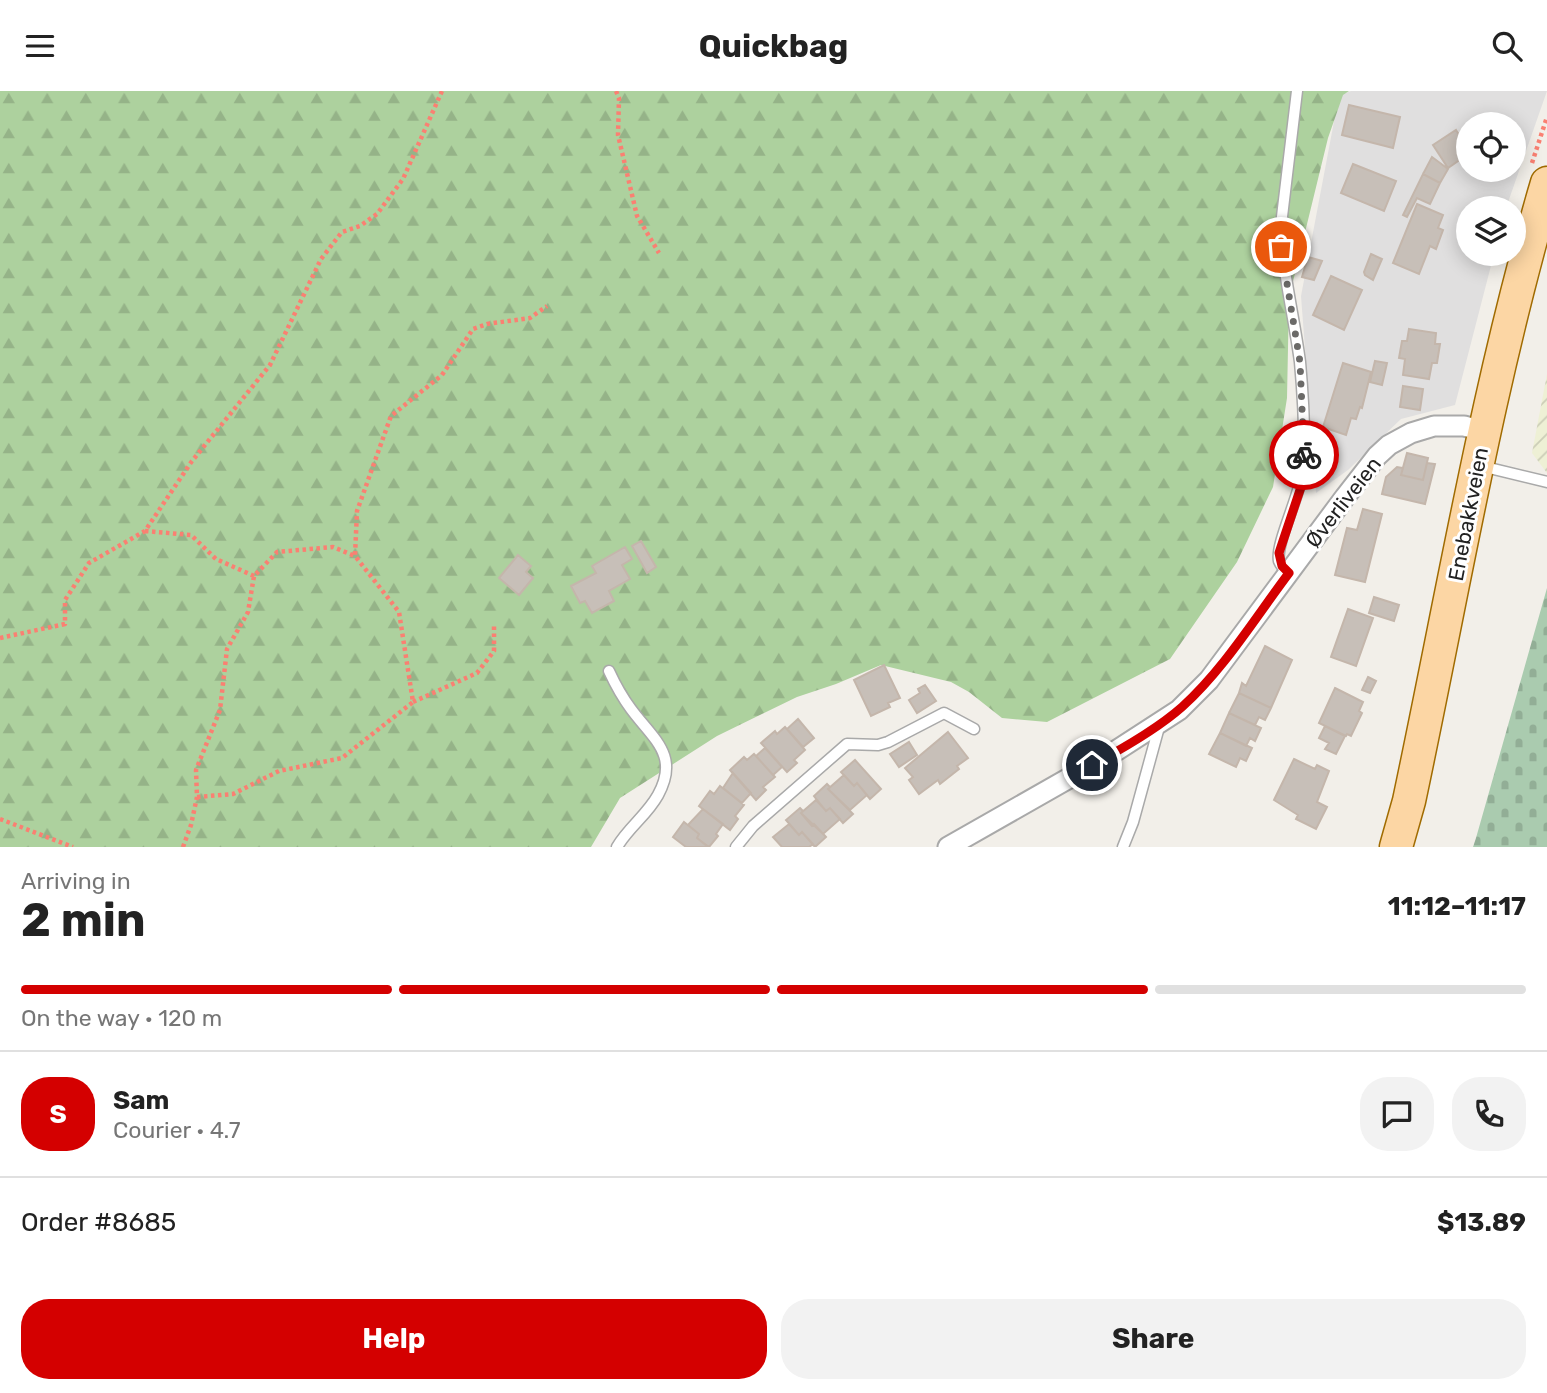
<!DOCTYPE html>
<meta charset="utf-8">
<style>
body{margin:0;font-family:Rubik,sans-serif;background:#f2f2f2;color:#222;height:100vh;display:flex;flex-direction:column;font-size:26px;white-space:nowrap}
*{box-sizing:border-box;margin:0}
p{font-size:23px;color:#767676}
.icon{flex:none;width:38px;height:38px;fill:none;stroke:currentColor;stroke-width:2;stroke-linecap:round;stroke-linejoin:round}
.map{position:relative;height:756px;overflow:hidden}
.panel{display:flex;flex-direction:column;background:#fff;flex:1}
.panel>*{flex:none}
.tools{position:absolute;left:1456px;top:21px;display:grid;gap:14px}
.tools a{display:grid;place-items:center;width:70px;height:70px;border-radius:50%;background:#fff;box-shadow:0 4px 18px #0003;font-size:35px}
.pin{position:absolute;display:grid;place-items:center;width:60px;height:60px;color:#fff;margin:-30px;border:4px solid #fff;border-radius:50%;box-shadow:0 2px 7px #0007}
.courier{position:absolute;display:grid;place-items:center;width:70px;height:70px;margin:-35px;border:5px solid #d40000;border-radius:50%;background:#fff;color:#222;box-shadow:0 2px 9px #0007}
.headline em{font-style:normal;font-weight:700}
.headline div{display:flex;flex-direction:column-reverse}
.headline{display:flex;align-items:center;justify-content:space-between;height:119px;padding:0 21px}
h1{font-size:46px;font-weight:700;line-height:52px}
.bar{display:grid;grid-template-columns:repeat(4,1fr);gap:10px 7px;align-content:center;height:84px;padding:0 21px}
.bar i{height:9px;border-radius:5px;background:#e0e0e0}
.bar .active{background:#d40000}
.bar p{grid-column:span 4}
.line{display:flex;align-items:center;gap:18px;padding:0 21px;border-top:2px solid #e0e0e0}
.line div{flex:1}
.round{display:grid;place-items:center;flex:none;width:74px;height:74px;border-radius:28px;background:#f2f2f2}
.action{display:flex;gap:14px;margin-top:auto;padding:14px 21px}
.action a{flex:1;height:80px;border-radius:28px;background:#d40000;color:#fff;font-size:28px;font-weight:700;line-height:80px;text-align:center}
.action a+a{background:#f2f2f2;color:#222}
header{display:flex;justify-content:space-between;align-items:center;height:91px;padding:0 21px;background:#fff;font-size:32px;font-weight:700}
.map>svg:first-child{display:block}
</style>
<header><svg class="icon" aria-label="menu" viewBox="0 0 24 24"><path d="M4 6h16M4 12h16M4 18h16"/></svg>Quickbag<svg class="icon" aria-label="search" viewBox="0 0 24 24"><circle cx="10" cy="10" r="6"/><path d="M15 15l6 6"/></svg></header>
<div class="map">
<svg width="1547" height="756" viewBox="0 0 1547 756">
<defs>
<pattern id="farmland-furrows" width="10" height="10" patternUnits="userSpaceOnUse" patternTransform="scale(1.75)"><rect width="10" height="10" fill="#eef0d5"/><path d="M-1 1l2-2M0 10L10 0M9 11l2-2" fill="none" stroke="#ccceb7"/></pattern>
<pattern id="forest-firs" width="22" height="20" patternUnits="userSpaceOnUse" patternTransform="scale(1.75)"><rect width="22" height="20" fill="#add19e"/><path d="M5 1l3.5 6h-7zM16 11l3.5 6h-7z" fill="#95b388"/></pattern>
<pattern id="cemetery-stones" width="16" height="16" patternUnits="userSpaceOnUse" patternTransform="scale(1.75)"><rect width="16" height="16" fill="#aacbaf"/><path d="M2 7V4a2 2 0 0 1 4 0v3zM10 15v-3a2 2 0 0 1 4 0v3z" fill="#92ae96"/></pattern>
</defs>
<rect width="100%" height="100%" fill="#f2efe9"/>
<!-- residential -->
<path fill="#e0dfdf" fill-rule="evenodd" d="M 1351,0 L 1547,0 L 1506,117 L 1468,117 L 1468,163 L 1494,163 L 1455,314 L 1401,328 L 1348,379 L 1316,402 L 1301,205 L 1339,4 ZM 1468,33 L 1514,33 L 1514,79 L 1468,79 Z"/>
<!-- farmland -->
<path fill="url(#farmland-furrows)" d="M 1547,283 L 1547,382 L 1532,362 Z"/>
<!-- forest -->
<path fill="url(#forest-firs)" d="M 0,0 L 1349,0 L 1343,4 L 1328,47 L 1289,207 L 1287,307 L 1273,396 L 1237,471 L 1170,568 L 1047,631 L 1002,627 L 969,601 L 951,591 L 881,574 L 836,593 L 797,606 L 717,645 L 620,707 L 591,756 L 0,756 Z"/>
<!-- cemetery -->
<path fill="url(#cemetery-stones)" d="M 1547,497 L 1547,756 L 1473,756 L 1476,747 Z"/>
<!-- building -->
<path fill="#c7bfb8" stroke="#c4b6ab" stroke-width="2" d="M 1349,14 L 1400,26 L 1393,57 L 1342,44 Z
M 1456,39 L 1468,58 L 1468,63 L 1448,77 L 1433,54 Z
M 1432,66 L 1448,78 L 1440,92 L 1423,83 Z
M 1353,73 L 1396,90 L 1384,120 L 1341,102 Z
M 1423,83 L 1440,92 L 1430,113 L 1417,107 L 1407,126 L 1403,124 Z
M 1417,113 L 1443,124 L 1438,137 L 1443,139 L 1436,158 L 1430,155 L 1419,183 L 1393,172 Z
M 1371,163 L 1382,168 L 1373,189 L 1365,184 L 1364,181 Z
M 1308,166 L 1322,170 L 1314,189 L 1302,186 Z
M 1331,185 L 1362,199 L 1344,239 L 1313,224 Z
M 1409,238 L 1436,242 L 1435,253 L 1440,253 L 1437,272 L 1432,272 L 1429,288 L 1403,284 L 1405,268 L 1399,267 L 1402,250 L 1407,250 Z
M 1375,270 L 1387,272 L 1382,294 L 1370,291 Z
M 1343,272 L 1371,281 L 1362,317 L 1360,316 L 1356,328 L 1351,327 L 1346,344 L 1323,336 Z
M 1403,295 L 1423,298 L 1420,319 L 1400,316 Z
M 1407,362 L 1428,367 L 1423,389 L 1401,384 Z
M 1427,372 L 1435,373 L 1425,413 L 1382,403 L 1386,386 L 1397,376 L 1403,377 L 1401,384 L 1423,389 Z
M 1363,418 L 1382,423 L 1365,491 L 1335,484 L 1347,437 L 1357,439 Z
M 641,450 L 656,476 L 647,482 L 632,455 Z
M 625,456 L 632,468 L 622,474 L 630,488 L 609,500 L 614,510 L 592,522 L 585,510 L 580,512 L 571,495 L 596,482 L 592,475 Z
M 518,464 L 531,475 L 526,481 L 533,487 L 519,504 L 499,487 Z
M 1374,506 L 1399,514 L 1394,530 L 1369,522 Z
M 1348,518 L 1373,527 L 1356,575 L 1331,566 Z
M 1265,555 L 1292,569 L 1271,617 L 1239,602 L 1242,592 L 1246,595 Z
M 884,574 L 900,607 L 888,612 L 890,616 L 871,625 L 854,589 Z
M 1368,586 L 1376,590 L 1370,602 L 1362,599 Z
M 925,594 L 936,610 L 917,622 L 909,609 L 920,602 L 918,598 Z
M 1335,597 L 1363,611 L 1359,620 L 1362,622 L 1351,645 L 1347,643 L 1346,645 L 1319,632 Z
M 1239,602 L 1271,617 L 1265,629 L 1259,626 L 1255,634 L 1229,622 Z
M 1229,622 L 1261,637 L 1255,650 L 1250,647 L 1246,655 L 1220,642 Z
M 798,628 L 814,647 L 803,656 L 787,638 Z
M 1325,635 L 1345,645 L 1336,663 L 1325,658 L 1329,652 L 1319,647 Z
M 785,636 L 805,659 L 794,669 L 797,672 L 787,681 L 761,652 L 775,640 L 777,643 Z
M 948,641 L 968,667 L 957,675 L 959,678 L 940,693 L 938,689 L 919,703 L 909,689 L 913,686 L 905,677 Z
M 1220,642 L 1252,657 L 1246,670 L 1240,667 L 1236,676 L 1209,663 Z
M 909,651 L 917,664 L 899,676 L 890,663 Z
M 765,657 L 782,676 L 773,684 L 756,665 Z
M 754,663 L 775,686 L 763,696 L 766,699 L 756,709 L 730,679 L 744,666 L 747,669 Z
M 1294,668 L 1315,678 L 1317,674 L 1329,680 L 1317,711 L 1327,716 L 1316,738 L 1296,728 L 1298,724 L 1274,709 Z
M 855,669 L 881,698 L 870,708 L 857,692 L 854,695 L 841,681 Z
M 733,682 L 751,702 L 742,712 L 723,697 Z
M 844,684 L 854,695 L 857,692 L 867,704 L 850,719 L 828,698 Z
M 827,693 L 830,696 L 828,698 L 853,723 L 843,732 L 830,717 L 826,720 L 814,705 Z
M 720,695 L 744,714 L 735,725 L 738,728 L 730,739 L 699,715 L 710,700 L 714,703 Z
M 816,709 L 826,720 L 830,717 L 840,728 L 823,743 L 801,722 Z
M 800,717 L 803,720 L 801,722 L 812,735 L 814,733 L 826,746 L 815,756 L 802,741 L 799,744 L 786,729 Z
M 703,718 L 723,733 L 716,743 L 718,745 L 709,756 L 697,747 L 699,743 L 688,734 Z
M 684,731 L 699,743 L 697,747 L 708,756 L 686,756 L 673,746 Z
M 789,733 L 799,744 L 802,741 L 813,753 L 809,756 L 782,756 L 773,746 Z"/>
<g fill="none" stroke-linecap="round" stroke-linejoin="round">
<!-- lane casing -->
<g stroke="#a9a9a9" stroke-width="13">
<path id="lane" d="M 1481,375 L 1547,391
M 1289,482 C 1285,479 1281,475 1279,470 C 1275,452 1303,399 1304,372 C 1305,339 1303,304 1300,271 C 1294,225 1282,180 1281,134 L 1297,0
M 609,580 C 615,593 622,606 631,618 C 653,648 680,664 658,704 C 647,724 628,737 617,756
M 736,756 L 753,735 L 847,653 L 878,654 L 888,651 L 944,622 L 974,638
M 1123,756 L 1133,731 L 1159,636"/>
</g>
<!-- street casing -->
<g stroke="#a9a9a9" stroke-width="23">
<path id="street" d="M 948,756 L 1108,665 L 1179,619 L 1209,589 L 1345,406 L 1377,365 L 1389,354 L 1411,342 L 1434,335 L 1464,335 L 1484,340"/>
</g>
<!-- primary casing -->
<g stroke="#a06b00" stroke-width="35">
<path id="primary" d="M 1396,756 L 1409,710 C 1453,503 1487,295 1547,92"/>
</g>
<!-- path -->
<path stroke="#fa8072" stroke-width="4.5" stroke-dasharray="3.5 3.5" stroke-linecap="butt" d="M 616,0 L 619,7 L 618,44 L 637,125 L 659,162
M 1532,72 L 1547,26
M 145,440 L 191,444 L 216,468 L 254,485
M 0,547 L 65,533 L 65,509 L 89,472 L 145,440 L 192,370 L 270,274 L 321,168 L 342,141 L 360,135 L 377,123 L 403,88 L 442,0
M 413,611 L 477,582 L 494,560 L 494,534
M 197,706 L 233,703 L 279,680 L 342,667 L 413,611 L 399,521 L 355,465 L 357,420 L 391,325 L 442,284 L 473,238 L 487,233 L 530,227 L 547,215
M 0,728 L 73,756
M 183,756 L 191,734 L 197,706 L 196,679 L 220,619 L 227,558 L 248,521 L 254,485 L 277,461 L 333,456 L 355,465"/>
<!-- lane -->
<use href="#lane" stroke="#fff" stroke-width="10"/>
<!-- street -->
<use href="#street" stroke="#fff" stroke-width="19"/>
<!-- primary -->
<use href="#primary" stroke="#fcd6a4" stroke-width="32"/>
</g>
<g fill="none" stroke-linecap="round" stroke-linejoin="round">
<!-- done -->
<path stroke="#6b6a68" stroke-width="7" stroke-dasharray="0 12.6" d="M 1281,156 L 1300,271 L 1304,364"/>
<!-- route -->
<path stroke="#d40000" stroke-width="9" d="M 1092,674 C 1122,658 1156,639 1182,616 C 1224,578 1255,527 1289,482 L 1282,475 L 1279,462 L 1301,396 L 1304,364"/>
</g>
<g text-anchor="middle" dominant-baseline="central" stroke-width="6" stroke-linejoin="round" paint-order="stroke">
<!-- street labels -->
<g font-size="21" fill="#222" stroke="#fff">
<text transform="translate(1343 411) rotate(-52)">Øverliveien</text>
<text transform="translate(1468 423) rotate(-79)">Enebakkveien</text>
</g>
</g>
</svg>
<div class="tools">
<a><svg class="icon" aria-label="locate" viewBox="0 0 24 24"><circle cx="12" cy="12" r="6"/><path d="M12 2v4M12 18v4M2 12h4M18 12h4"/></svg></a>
<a><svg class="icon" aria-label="layers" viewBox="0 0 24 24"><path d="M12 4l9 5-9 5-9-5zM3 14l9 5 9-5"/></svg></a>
</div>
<div class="pin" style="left:1281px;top:156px;background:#ea580c"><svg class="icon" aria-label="bag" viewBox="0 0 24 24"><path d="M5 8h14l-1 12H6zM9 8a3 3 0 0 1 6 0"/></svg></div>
<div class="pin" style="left:1092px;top:674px;background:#1f2937"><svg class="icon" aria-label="home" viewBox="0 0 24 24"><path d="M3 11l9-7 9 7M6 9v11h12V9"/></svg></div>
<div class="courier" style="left:1304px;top:364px"><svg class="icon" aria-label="bike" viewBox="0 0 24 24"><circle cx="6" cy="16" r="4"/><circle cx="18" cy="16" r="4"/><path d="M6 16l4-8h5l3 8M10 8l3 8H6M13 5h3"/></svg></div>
</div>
<section class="panel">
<div class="headline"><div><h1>2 min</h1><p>Arriving in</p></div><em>11:12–11:17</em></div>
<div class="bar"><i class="active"></i><i class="active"></i><i class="active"></i><i></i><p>On the way · 120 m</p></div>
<div class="line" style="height:126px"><b class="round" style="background:#d40000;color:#fff">S</b><div><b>Sam</b><p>Courier · 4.7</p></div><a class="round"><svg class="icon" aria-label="chat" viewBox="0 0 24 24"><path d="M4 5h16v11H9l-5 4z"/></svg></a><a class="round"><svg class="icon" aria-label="phone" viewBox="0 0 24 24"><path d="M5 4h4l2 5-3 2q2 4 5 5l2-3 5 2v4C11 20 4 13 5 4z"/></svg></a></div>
<div class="line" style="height:91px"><div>Order #8685</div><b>$13.89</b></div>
<div class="action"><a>Help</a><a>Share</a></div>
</section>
